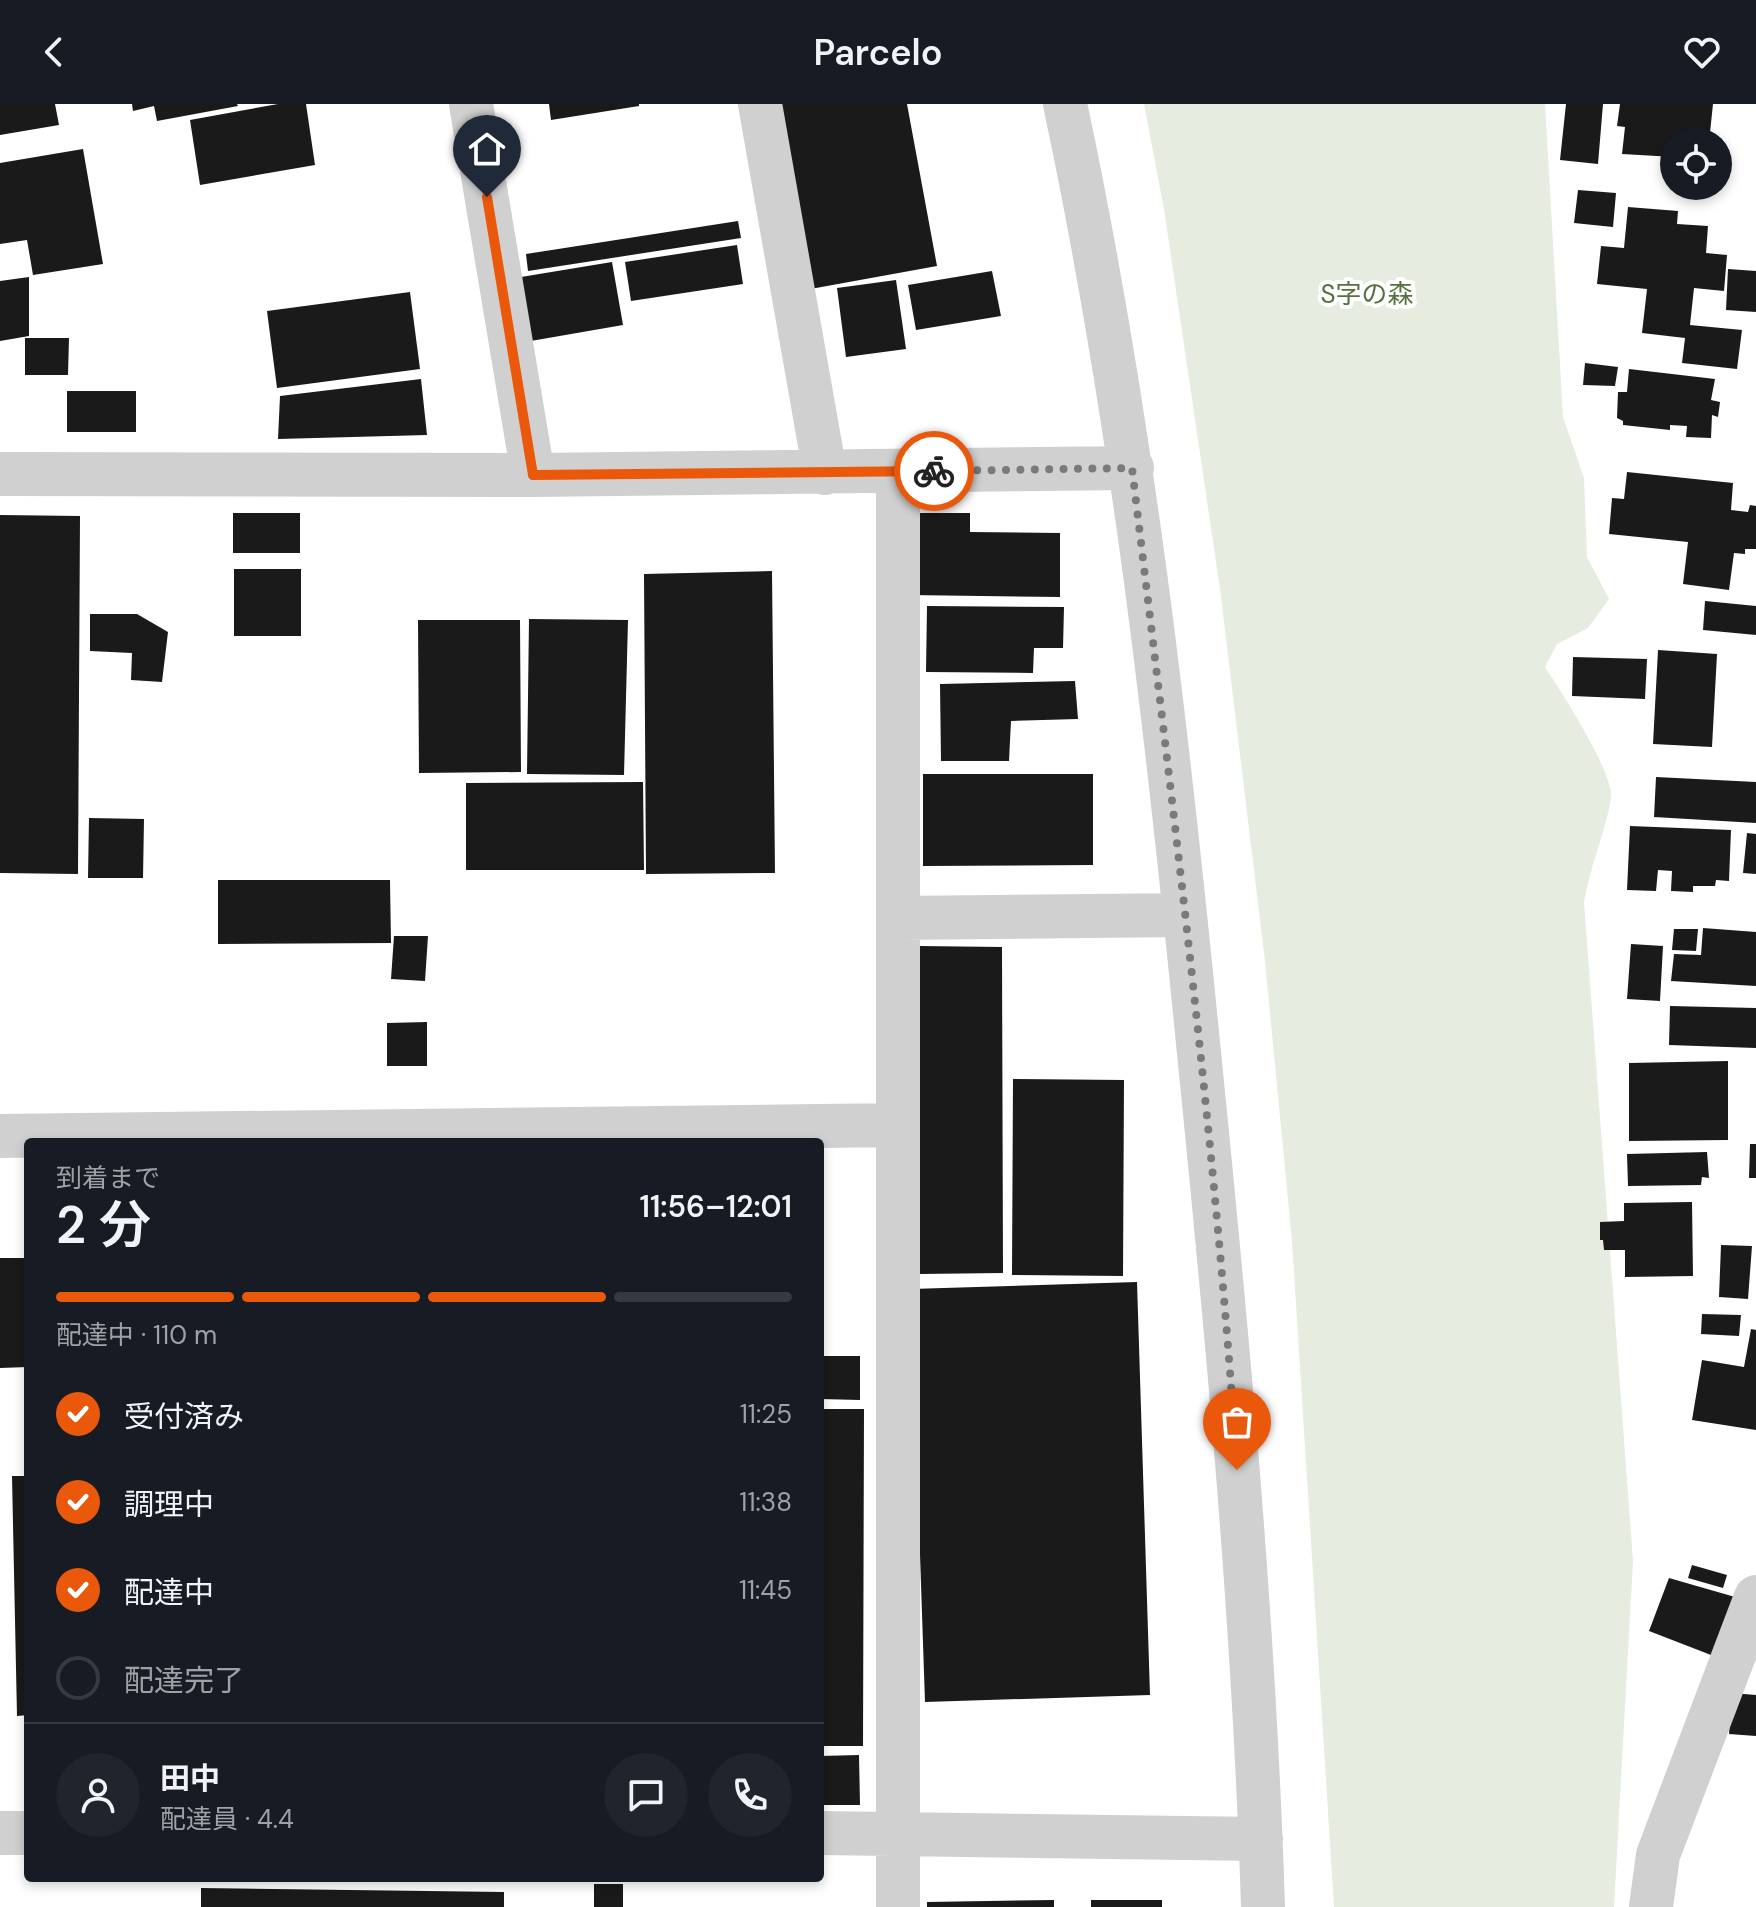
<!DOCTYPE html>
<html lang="ja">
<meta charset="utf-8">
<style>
body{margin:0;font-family:"DM Sans","Noto Sans JP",sans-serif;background:#20242c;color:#f1f3f6;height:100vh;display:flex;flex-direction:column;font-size:30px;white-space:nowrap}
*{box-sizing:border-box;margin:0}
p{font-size:26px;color:#9ea1a6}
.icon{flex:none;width:44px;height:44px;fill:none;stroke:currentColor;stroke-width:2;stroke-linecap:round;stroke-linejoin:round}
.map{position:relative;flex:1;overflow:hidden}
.panel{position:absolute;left:24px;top:1034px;width:800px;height:744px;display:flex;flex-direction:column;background:#171b24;border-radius:8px;box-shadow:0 4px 12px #0003}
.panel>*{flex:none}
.buttons{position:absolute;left:1660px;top:24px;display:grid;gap:16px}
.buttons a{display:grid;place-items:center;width:72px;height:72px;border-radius:50%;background:#171b24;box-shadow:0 4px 12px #0003;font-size:40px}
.pin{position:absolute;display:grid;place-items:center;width:68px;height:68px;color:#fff;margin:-82px -34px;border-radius:50% 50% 50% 0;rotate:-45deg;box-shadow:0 0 8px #0007}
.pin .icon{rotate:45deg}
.courier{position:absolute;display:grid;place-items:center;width:80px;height:80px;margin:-40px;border:6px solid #ea580c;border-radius:50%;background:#fff;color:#222;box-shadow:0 2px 10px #0007}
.headline em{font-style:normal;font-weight:600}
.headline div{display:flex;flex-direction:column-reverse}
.headline{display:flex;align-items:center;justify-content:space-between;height:136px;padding:0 32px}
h1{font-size:52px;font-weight:600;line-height:60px}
.bar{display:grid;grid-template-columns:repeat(4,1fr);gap:12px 8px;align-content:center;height:96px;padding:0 32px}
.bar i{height:10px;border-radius:6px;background:#363941}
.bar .on{background:#ea580c}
.bar p{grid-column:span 4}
.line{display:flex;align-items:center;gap:20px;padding:0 32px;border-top:2px solid #363941}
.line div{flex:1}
.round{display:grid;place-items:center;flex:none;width:84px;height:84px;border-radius:42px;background:#20242c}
ol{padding:0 32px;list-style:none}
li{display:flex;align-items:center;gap:24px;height:88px}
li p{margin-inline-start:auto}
li .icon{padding:8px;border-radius:50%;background:#ea580c;color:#fff;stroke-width:4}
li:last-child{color:#9ea1a6}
li i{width:44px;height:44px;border:4px solid #363941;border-radius:50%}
header{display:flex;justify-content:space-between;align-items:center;height:104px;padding:0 32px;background:#171b24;font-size:36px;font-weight:600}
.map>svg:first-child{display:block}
</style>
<header><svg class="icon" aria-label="back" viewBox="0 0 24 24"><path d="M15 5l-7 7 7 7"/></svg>Parcelo<svg class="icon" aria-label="heart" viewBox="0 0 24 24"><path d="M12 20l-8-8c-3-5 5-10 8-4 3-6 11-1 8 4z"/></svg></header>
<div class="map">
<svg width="1756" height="1803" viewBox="0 0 1756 1803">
<rect width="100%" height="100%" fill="#fff"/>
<!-- green -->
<path fill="#e6ecdf" d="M 1144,0 L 1545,0 L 1563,313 L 1584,374 L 1587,453 L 1609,495 L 1588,524 L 1557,540 L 1545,563 C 1560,586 1615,670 1611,695 C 1605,729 1590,762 1584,798 L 1633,1457 L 1614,1803 L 1334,1803 L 1292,1137 L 1265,857 L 1220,485 L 1164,105 Z"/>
<!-- building -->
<path fill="#1a1a1a" d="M 0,0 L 55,0 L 59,21 L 0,31 Z
M 132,0 L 237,0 L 238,2 L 157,17 L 154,2 L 133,7 Z
M 278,0 L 306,0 L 315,61 L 200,81 L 190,16 Z
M 549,0 L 639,0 L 639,2 L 551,16 Z
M 770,0 L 907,0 L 937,162 L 805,186 Z
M 1566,0 L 1603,0 L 1598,60 L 1560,56 Z
M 1620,0 L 1713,0 L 1709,38 L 1674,38 L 1674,53 L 1622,50 L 1625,23 L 1617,22 Z
M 83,45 L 103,160 L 33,171 L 27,136 L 0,140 L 0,59 Z
M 1578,86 L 1616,89 L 1613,123 L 1574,119 Z
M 1628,103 L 1678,107 L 1677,120 L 1708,122 L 1706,149 L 1727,151 L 1724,187 L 1694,184 L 1690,221 L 1742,226 L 1737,265 L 1682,259 L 1685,234 L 1642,229 L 1647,185 L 1597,180 L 1601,142 L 1624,144 Z
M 738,117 L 741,134 L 528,167 L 526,150 Z
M 737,141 L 743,180 L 631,197 L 625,158 Z
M 612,158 L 623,221 L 525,238 L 515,174 Z
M 1728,165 L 1756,167 L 1756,208 L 1726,206 Z
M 992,167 L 1001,212 L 916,226 L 908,181 Z
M 29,173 L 29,232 L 0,237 L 0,177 Z
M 896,176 L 906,245 L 846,253 L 837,184 Z
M 410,188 L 420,265 L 277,284 L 267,207 Z
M 25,234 L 69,234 L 68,271 L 25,271 Z
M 1585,259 L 1618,263 L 1615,282 L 1583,281 Z
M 1629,265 L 1715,275 L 1711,296 L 1720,298 L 1718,313 L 1712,311 L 1711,334 L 1686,333 L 1687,322 L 1670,321 L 1670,326 L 1623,321 L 1623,317 L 1617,314 L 1618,288 L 1627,288 Z
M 421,275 L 427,331 L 278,335 L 280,292 Z
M 67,287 L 136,287 L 136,328 L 67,328 Z
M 1627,368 L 1733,379 L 1731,406 L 1748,408 L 1750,401 L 1756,402 L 1756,445 L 1745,445 L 1745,450 L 1734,449 L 1729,486 L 1683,480 L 1688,438 L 1609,430 L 1612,394 L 1624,395 Z
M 233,409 L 300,409 L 300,449 L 233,449 Z
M 907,409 L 970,409 L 970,428 L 1060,429 L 1060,493 L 908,491 Z
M 0,411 L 80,412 L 78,770 L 0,769 Z
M 234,465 L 301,465 L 301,532 L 234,532 Z
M 772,467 L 775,769 L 646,770 L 644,470 Z
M 1705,497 L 1756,502 L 1756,531 L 1703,526 Z
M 927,502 L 1064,503 L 1063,544 L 1034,544 L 1033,569 L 926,568 Z
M 90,510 L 137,510 L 168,528 L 162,578 L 131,576 L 132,549 L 90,547 Z
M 529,515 L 628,516 L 624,671 L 527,670 Z
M 418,516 L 520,516 L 521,668 L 419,669 Z
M 1658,546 L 1717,550 L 1712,643 L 1653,640 Z
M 1573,553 L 1647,555 L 1645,595 L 1572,592 Z
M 1075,577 L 1078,615 L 1011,617 L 1009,657 L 941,657 L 940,580 Z
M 923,670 L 1093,670 L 1093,761 L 923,762 Z
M 1656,673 L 1756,678 L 1756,719 L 1654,713 Z
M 643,678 L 644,766 L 466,766 L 466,679 Z
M 89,714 L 144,715 L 143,774 L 88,774 Z
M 1630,722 L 1731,726 L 1729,777 L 1716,776 L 1715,782 L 1693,782 L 1693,788 L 1671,787 L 1672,767 L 1658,766 L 1656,787 L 1627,786 Z
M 1747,729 L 1756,730 L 1756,770 L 1743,769 Z
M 218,776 L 390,776 L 391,839 L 218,840 Z
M 1703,824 L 1756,828 L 1756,882 L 1671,877 L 1674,850 L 1701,851 Z
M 1674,825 L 1698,825 L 1696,847 L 1672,846 Z
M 394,832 L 428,832 L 425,877 L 391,875 Z
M 1631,840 L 1663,842 L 1660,897 L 1627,895 Z
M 919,842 L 1002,843 L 1003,1169 L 919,1170 Z
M 1670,902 L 1756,904 L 1756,944 L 1669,941 Z
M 427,918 L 427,962 L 387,962 L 387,919 Z
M 1728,957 L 1728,1036 L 1629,1037 L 1629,959 Z
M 1013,975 L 1124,976 L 1123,1172 L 1012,1171 Z
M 1750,1040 L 1756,1040 L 1756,1074 L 1749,1074 Z
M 1707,1048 L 1709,1074 L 1702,1073 L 1701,1081 L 1628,1082 L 1627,1050 Z
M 1692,1098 L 1693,1172 L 1625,1173 L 1625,1146 L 1604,1146 L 1603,1136 L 1600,1136 L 1600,1118 L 1624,1117 L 1624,1099 Z
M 1721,1141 L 1752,1142 L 1748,1195 L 1719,1193 Z
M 0,1154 L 28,1154 L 28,1263 L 0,1264 Z
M 1137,1178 L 1150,1591 L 925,1598 L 911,1185 Z
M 1702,1210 L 1741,1211 L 1739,1232 L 1701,1230 Z
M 1751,1225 L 1756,1226 L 1756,1326 L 1692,1316 L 1702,1256 L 1744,1263 Z
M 820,1252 L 860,1252 L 860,1296 L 820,1295 Z
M 820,1305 L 864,1305 L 863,1642 L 820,1642 Z
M 12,1372 L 28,1372 L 28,1611 L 17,1612 Z
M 1692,1461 L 1727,1471 L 1723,1484 L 1688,1474 Z
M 1669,1474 L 1735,1493 L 1711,1551 L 1649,1527 Z
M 1732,1589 L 1756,1591 L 1756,1632 L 1729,1630 Z
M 859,1651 L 860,1701 L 820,1701 L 820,1652 Z
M 594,1780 L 623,1780 L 623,1803 L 594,1803 Z
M 201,1784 L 504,1788 L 504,1803 L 201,1803 Z
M 1054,1796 L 1054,1803 L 927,1803 L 927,1798 Z
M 1091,1796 L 1162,1796 L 1162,1803 L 1091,1803 Z"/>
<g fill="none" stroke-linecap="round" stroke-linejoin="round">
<!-- minor -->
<path stroke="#d0d0d0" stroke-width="44" d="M 471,0 L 533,371
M 760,0 L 825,369
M 1065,0 C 1131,309 1167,624 1198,939 C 1227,1226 1254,1514 1263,1803
M 898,368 L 898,1803
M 0,370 L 533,371 L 1132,364
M 898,814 L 1185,811
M 0,1032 L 898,1021
M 0,1729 L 28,1729
M 820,1729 L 1261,1735
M 1651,1803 L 1658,1751 L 1756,1493"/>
</g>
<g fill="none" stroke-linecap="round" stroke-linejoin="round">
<!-- done -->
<path stroke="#7a7a7a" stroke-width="8" stroke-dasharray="0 14.4" d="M 934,367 L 1132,364 C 1172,698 1215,1031 1237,1366"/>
<!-- route -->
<path stroke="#ea580c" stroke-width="10" d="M 487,93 L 533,371 L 934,367"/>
</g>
<g text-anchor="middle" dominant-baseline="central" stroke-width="8" stroke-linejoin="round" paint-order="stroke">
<!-- park labels -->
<g font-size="26" fill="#56703f" stroke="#fff">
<text x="1367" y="190">S字の森</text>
</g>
</g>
</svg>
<div class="buttons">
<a><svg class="icon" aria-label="locate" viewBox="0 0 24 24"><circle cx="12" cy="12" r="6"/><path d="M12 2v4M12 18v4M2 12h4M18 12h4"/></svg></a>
</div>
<div class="pin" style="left:1237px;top:1366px;background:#ea580c"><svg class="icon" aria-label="bag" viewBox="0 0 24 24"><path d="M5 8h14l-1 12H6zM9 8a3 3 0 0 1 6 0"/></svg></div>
<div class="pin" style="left:487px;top:93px;background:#1f2937"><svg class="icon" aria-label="home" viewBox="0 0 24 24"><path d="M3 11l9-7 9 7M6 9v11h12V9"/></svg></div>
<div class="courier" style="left:934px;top:367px"><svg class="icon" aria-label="bike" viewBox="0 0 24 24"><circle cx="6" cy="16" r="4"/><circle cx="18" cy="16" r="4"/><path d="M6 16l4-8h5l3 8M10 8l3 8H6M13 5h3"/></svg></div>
<section class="panel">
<div class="headline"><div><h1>2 分</h1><p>到着まで</p></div><em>11:56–12:01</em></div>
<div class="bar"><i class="on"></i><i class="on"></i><i class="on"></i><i></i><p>配達中 · 110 m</p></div>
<ol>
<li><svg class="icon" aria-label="check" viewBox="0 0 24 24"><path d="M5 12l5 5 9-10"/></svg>受付済み<p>11:25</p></li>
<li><svg class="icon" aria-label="check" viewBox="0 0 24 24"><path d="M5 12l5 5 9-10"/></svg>調理中<p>11:38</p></li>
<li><svg class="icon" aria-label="check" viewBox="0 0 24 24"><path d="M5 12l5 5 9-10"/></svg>配達中<p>11:45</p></li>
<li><i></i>配達完了</li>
</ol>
<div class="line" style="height:144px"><a class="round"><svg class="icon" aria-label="person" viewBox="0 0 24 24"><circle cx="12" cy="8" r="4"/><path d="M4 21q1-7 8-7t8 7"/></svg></a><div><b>田中</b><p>配達員 · 4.4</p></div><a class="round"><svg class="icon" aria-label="chat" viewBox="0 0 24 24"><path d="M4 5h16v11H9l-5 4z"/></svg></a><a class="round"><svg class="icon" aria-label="phone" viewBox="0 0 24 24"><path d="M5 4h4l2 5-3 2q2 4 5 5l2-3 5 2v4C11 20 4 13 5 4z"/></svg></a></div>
</section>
</div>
